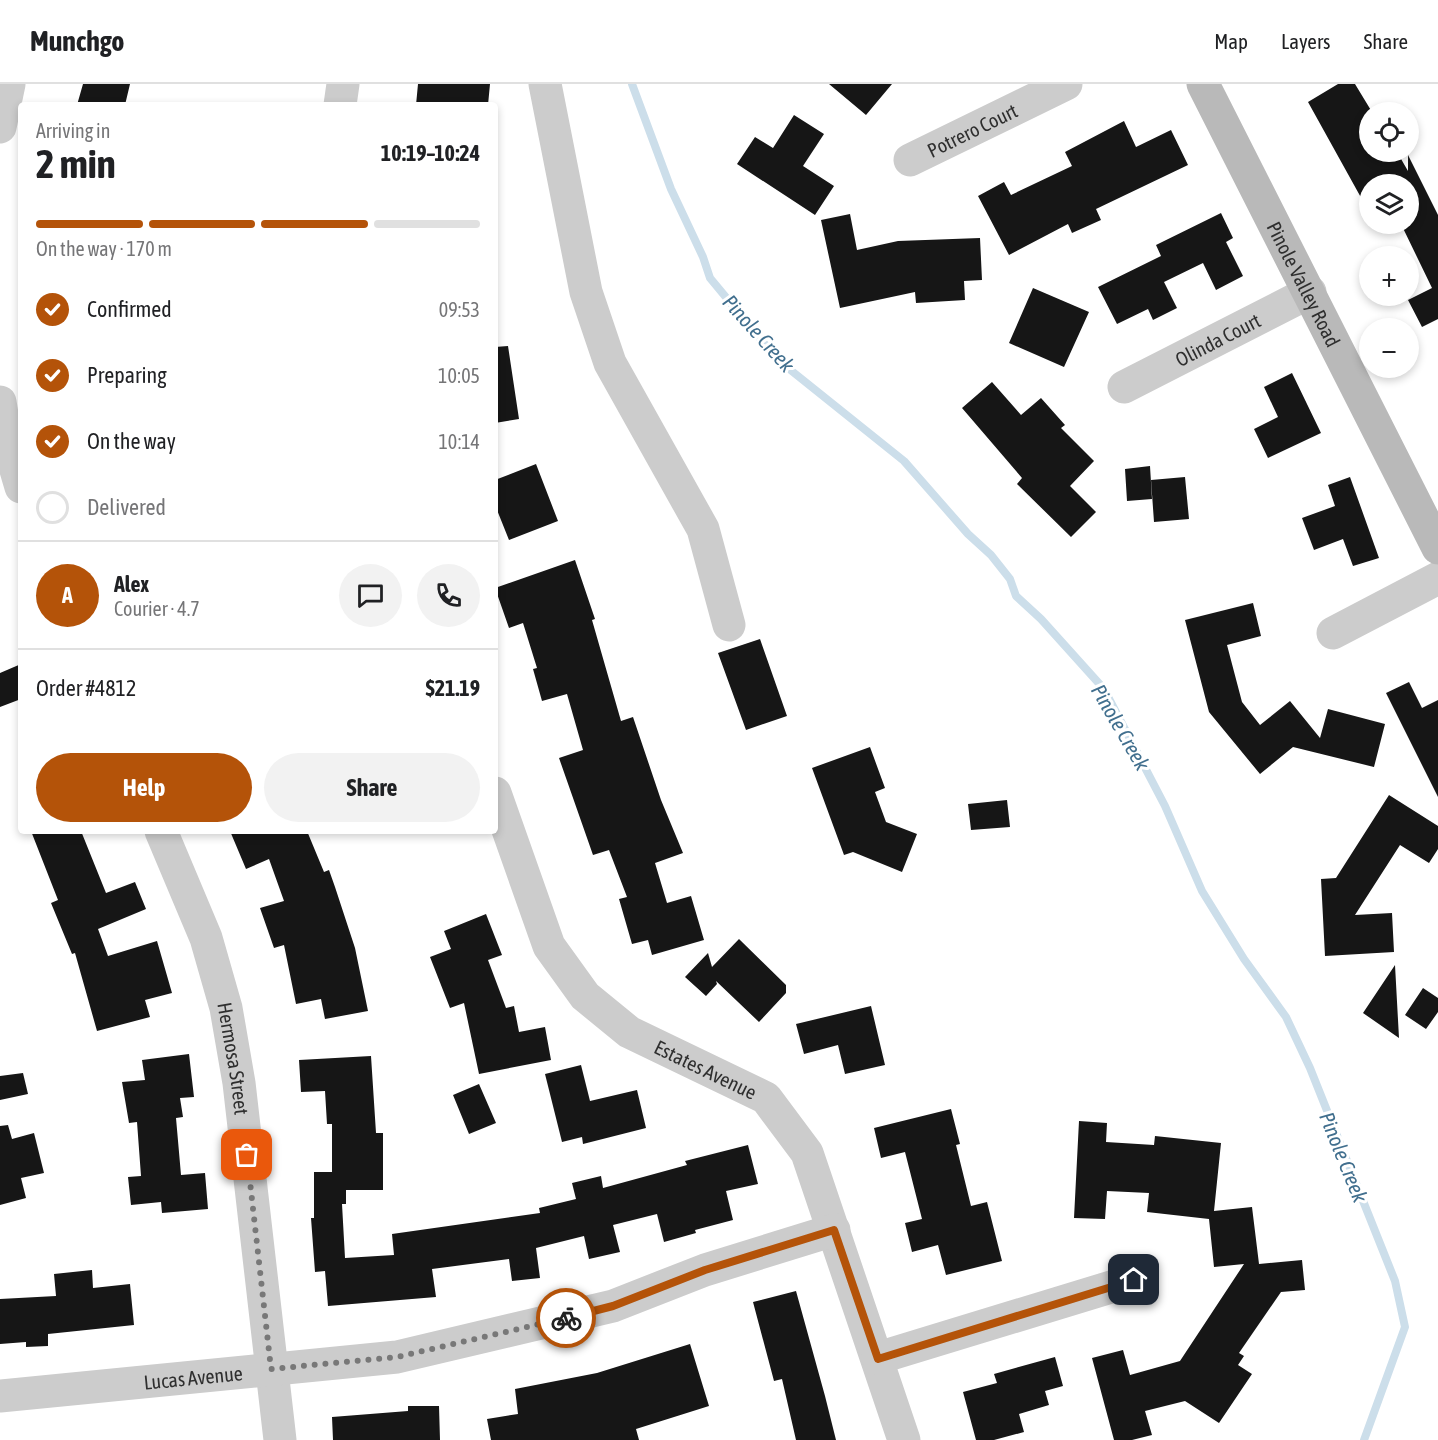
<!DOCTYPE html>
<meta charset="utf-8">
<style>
body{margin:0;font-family:"Asap Condensed",sans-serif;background:#f2f2f2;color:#202124;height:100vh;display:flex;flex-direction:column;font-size:22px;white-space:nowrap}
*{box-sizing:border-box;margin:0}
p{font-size:20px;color:#757577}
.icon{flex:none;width:33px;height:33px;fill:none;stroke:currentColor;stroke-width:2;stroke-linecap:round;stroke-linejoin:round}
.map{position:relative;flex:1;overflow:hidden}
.drawer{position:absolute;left:18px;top:18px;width:480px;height:732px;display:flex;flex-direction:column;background:#fff;border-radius:6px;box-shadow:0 3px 9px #0003}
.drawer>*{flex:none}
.fabs{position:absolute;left:1359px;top:18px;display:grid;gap:12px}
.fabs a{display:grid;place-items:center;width:60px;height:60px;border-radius:50%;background:#fff;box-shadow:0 3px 9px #0003;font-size:30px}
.pin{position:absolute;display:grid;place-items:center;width:51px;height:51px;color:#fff;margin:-26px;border-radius:12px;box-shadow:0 3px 9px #0006}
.courier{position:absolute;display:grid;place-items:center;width:60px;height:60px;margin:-30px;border:4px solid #b45309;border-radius:50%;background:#fff;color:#222;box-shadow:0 2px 8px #0007}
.summary em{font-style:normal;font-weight:700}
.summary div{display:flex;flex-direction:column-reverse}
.summary{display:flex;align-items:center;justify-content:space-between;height:102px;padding:0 18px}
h1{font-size:39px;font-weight:700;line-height:45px}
.bar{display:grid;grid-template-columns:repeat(4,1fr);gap:9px 6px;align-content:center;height:72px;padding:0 18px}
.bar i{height:8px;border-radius:4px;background:#e0e0e0}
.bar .selected{background:#b45309}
.bar p{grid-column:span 4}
.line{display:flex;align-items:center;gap:15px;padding:0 18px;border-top:2px solid #e0e0e0}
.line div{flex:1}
.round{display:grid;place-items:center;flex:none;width:63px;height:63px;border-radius:32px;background:#f2f2f2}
ol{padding:0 18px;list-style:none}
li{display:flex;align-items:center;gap:18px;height:66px}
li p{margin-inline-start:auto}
li .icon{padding:6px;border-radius:50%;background:#b45309;color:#fff;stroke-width:4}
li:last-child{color:#757577}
li i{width:33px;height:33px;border:3px solid #e0e0e0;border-radius:50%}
.button{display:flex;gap:12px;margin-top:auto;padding:12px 18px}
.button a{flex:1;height:69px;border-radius:36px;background:#b45309;color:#fff;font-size:24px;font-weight:700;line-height:69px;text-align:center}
.button a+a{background:#f2f2f2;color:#202124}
header{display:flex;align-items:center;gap:36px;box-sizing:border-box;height:84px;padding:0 30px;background:#fff;border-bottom:2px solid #e0e0e0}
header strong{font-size:28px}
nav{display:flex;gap:33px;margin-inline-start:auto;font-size:21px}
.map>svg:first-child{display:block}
</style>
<header>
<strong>Munchgo</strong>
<nav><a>Map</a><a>Layers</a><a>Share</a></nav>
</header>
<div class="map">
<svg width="1438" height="1356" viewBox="0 0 1438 1356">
<rect width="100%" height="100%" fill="#fff"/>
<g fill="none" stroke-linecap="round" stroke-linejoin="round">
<!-- stream -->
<path stroke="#ccdeea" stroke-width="8" d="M 632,0 L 671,105 L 703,173 L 710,194 L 778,276 L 904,377 L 968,450 L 991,471 L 1010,495 L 1016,512 L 1041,535 L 1104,605 L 1165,722 L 1202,807 L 1244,875 L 1286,933 L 1310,984 L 1395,1197 L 1405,1243 L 1364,1356"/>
</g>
<!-- building -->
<path fill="#161616" d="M 83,0 L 130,0 L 125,21 L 77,21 Z
M 418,0 L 490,0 L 488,21 L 416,21 Z
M 829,0 L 892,0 L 866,31 Z
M 1338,0 L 1355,0 L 1372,28 L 1370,28 L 1370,68 L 1397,68 L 1408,87 L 1408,71 L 1438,131 L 1438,235 L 1422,243 L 1408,216 L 1432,204 L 1401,140 L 1408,140 L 1408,100 L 1370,100 L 1370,137 L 1361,121 L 1364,119 L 1308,18 Z
M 794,31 L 824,50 L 803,82 L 834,102 L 815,131 L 737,80 L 755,53 L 773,64 Z
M 1124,37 L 1136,63 L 1171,46 L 1188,81 L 1096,125 L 1101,136 L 1072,149 L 1068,140 L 1009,171 L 978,112 L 1004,98 L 1011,111 L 1072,82 L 1065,68 Z
M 1221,129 L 1233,154 L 1226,158 L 1243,192 L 1216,206 L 1203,179 L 1164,198 L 1177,224 L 1153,236 L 1148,225 L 1117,240 L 1098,203 L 1161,172 L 1156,161 Z
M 850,130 L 857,166 L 898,157 L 980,154 L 982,196 L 964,197 L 965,216 L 916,219 L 915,208 L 840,224 L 821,136 Z
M 1033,204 L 1089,228 L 1064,283 L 1009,259 Z
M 508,262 L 519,335 L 495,339 L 495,263 Z
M 1292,289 L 1321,349 L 1268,374 L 1254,345 L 1278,333 L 1264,303 Z
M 992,298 L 1021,331 L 1041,314 L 1065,341 L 1061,344 L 1094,377 L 1070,402 L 1096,428 L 1071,453 L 1017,400 L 1022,394 L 962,324 Z
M 536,380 L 558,437 L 509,456 L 495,421 L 495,396 Z
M 1150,382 L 1152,415 L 1127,417 L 1125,385 Z
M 1185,393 L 1189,435 L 1154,438 L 1151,396 Z
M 1350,393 L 1379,474 L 1353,482 L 1343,455 L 1314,466 L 1302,434 L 1335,422 L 1328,401 Z
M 575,476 L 595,535 L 592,536 L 621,637 L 633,633 L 661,716 L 683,769 L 655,779 L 667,819 L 691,812 L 704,856 L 652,871 L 648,856 L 632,860 L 619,815 L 627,813 L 609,766 L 593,771 L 559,674 L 583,666 L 567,610 L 542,617 L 533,585 L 537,584 L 523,539 L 509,544 L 495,504 Z
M 1253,519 L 1261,552 L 1227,561 L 1242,618 L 1260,641 L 1290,617 L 1320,654 L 1328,625 L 1385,640 L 1374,683 L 1293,663 L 1260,690 L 1209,628 L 1185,536 Z
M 760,555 L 787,632 L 746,646 L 718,569 Z
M 21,580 L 21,615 L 0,623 L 0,589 Z
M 1409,598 L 1422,624 L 1438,616 L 1438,713 L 1386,609 Z
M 870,663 L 885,704 L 875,708 L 886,738 L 917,750 L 902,788 L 853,768 L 844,771 L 812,684 Z
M 1389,711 L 1438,742 L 1438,765 L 1429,779 L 1400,761 L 1355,831 L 1392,829 L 1394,868 L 1325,872 L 1321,795 L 1336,794 Z
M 1007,716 L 1010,743 L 971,746 L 968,720 Z
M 31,747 L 81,747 L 106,809 L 135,798 L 146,825 L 98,845 L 108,872 L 157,857 L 172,909 L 145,916 L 150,933 L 97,947 L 75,869 L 72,870 L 51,819 L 58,816 Z
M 230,747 L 307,747 L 324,788 L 329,786 L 335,803 L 355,864 L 368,927 L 325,935 L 321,915 L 296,920 L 284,861 L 274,864 L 260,824 L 284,817 L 269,775 L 246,785 Z
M 486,830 L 502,871 L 488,876 L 506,924 L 514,922 L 519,948 L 545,943 L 551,976 L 479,990 L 464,919 L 450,924 L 430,873 L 451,865 L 444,847 Z
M 739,855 L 786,901 L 786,909 L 759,938 L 716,897 L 717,900 L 706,912 L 685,893 L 708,869 L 712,883 Z
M 1395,881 L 1399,954 L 1363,929 Z
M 1423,904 L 1438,914 L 1438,928 L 1426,945 L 1405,931 Z
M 871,922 L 885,981 L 845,990 L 838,961 L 804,970 L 796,940 Z
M 189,970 L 194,1013 L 180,1014 L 183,1033 L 176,1034 L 181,1091 L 205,1089 L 208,1125 L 162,1129 L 161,1118 L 131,1121 L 128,1093 L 141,1092 L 137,1038 L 129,1039 L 122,998 L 145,996 L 142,976 Z
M 371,972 L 376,1049 L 383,1049 L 383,1106 L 346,1106 L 346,1120 L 342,1120 L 345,1174 L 394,1171 L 392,1150 L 540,1129 L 539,1124 L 576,1115 L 572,1099 L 601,1092 L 603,1104 L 687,1081 L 685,1077 L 748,1061 L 758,1100 L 726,1107 L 733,1136 L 695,1146 L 696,1149 L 664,1158 L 657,1130 L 613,1141 L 620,1168 L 589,1175 L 584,1152 L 536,1164 L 540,1194 L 512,1197 L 509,1175 L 432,1185 L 436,1213 L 328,1222 L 325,1187 L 315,1188 L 311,1134 L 314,1134 L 314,1088 L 332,1088 L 332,1040 L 327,1040 L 325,1007 L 301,1008 L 299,976 Z
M 581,981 L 590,1017 L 637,1006 L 646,1044 L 583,1060 L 582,1053 L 562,1058 L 545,990 Z
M 23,989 L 28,1010 L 0,1016 L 0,992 Z
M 479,1000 L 496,1039 L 469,1050 L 453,1011 Z
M 951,1025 L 960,1060 L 956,1061 L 971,1122 L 987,1118 L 1002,1177 L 946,1191 L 938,1161 L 912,1168 L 905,1139 L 922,1135 L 905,1068 L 881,1074 L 874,1044 Z
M 1079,1037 L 1107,1039 L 1106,1058 L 1154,1061 L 1155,1052 L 1221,1059 L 1214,1127 L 1252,1123 L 1259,1180 L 1302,1176 L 1305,1206 L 1281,1208 L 1239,1269 L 1244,1272 L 1238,1281 L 1252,1290 L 1219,1339 L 1185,1317 L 1145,1327 L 1152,1351 L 1132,1356 L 1114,1356 L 1092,1274 L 1123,1266 L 1130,1291 L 1180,1277 L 1244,1180 L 1214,1183 L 1209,1135 L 1147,1128 L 1149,1109 L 1107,1107 L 1105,1135 L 1074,1134 Z
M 8,1041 L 12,1055 L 34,1049 L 44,1089 L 21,1094 L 26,1114 L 0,1121 L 0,1042 Z
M 92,1186 L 93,1204 L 130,1200 L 134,1241 L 48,1250 L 48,1262 L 26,1263 L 26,1258 L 0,1260 L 0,1215 L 56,1212 L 54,1190 Z
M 796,1207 L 825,1312 L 836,1356 L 796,1356 L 782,1295 L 774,1297 L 753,1218 Z
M 690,1260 L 709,1322 L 636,1345 L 639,1356 L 491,1356 L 487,1335 L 518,1330 L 515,1305 L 597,1289 Z
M 1055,1273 L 1063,1302 L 1045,1307 L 1049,1321 L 1019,1330 L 1024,1348 L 994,1356 L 976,1356 L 963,1308 L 997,1299 L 994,1290 Z
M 408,1322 L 439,1322 L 440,1356 L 333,1356 L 332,1333 L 408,1327 Z"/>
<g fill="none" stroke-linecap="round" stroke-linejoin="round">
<!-- street -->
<g stroke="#ccc" stroke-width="33">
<path d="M 545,0 L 586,208 L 610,279 L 703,445 L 729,541"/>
<path d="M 340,21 L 343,0"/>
<path d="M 0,43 L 9,0"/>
<path id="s1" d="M 910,76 L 1066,0"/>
<path id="s2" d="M 1124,303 L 1310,208"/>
<path d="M 0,318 L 5,349 L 21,403"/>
<path d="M 1333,549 L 1438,494"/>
<path id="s3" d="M 495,709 L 549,862 L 585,912 L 629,948 L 766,1014 L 807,1069 L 904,1356"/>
<path id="s4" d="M 161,747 L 206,854 L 226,924 L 239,999 L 280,1356"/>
<path d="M 878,1274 L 1134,1196"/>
<path id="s5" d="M 0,1312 L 397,1273 L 613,1222 L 705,1186 L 834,1146"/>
</g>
<!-- secondary -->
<path stroke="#b9b9b9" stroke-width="33" id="s6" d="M 1203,0 L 1438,464"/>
</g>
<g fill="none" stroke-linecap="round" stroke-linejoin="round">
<!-- done -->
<path stroke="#787878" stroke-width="6" stroke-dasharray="0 10.8" d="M 247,1071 L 271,1285 L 397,1273 L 566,1234"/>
<!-- route -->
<path stroke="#b45309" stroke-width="8" d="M 566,1234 L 613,1222 L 705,1186 L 834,1146 L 878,1275 L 1134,1196"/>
</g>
<g text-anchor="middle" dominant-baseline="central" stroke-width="6" stroke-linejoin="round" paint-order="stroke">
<!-- street labels -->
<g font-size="20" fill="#2f2f2f" stroke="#fff">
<text stroke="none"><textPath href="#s1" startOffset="69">Potrero Court</textPath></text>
<text stroke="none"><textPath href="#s6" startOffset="224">Pinole Valley Road</textPath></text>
<text stroke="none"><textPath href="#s2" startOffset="105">Olinda Court</textPath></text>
<text stroke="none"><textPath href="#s4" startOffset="240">Hermosa Street</textPath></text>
<text stroke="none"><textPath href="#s3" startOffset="366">Estates Avenue</textPath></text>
<text stroke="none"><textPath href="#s5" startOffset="194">Lucas Avenue</textPath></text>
</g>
<!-- water labels -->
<g font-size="21" font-style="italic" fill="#416f8e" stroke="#fff">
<text transform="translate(759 249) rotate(48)">Pinole Creek</text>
<text transform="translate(1121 643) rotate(60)">Pinole Creek</text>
<text transform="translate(1344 1073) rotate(68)">Pinole Creek</text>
</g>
</g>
</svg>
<div class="fabs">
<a><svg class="icon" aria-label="locate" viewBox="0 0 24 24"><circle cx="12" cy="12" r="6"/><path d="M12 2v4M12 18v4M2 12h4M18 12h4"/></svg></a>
<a><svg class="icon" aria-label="layers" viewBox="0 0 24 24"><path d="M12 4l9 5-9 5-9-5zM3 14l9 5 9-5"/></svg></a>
<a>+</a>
<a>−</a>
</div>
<div class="pin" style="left:247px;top:1071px;background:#ea580c"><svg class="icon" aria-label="bag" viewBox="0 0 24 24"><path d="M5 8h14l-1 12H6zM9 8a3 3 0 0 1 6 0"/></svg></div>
<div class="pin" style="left:1134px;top:1196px;background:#1f2937"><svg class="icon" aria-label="home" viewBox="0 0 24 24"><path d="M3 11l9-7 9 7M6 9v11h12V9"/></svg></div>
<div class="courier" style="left:566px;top:1234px"><svg class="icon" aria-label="bike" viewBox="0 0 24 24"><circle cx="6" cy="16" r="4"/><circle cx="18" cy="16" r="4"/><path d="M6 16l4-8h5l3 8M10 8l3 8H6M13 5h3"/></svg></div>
<section class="drawer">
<div class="summary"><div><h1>2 min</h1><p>Arriving in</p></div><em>10:19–10:24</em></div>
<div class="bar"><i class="selected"></i><i class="selected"></i><i class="selected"></i><i></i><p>On the way · 170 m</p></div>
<ol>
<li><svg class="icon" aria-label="check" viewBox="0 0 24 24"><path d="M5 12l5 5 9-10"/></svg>Confirmed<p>09:53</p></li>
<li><svg class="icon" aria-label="check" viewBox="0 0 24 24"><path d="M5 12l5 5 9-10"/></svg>Preparing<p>10:05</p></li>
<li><svg class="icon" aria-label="check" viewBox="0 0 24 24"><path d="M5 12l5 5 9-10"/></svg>On the way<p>10:14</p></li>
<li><i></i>Delivered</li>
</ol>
<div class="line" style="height:108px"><b class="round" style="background:#b45309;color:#fff">A</b><div><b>Alex</b><p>Courier · 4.7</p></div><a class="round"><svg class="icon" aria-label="chat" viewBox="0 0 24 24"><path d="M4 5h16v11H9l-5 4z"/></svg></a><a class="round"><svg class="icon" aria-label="phone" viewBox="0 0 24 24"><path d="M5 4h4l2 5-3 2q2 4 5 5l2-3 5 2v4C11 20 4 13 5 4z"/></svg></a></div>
<div class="line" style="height:78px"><div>Order #4812</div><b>$21.19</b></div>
<div class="button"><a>Help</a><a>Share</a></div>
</section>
</div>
